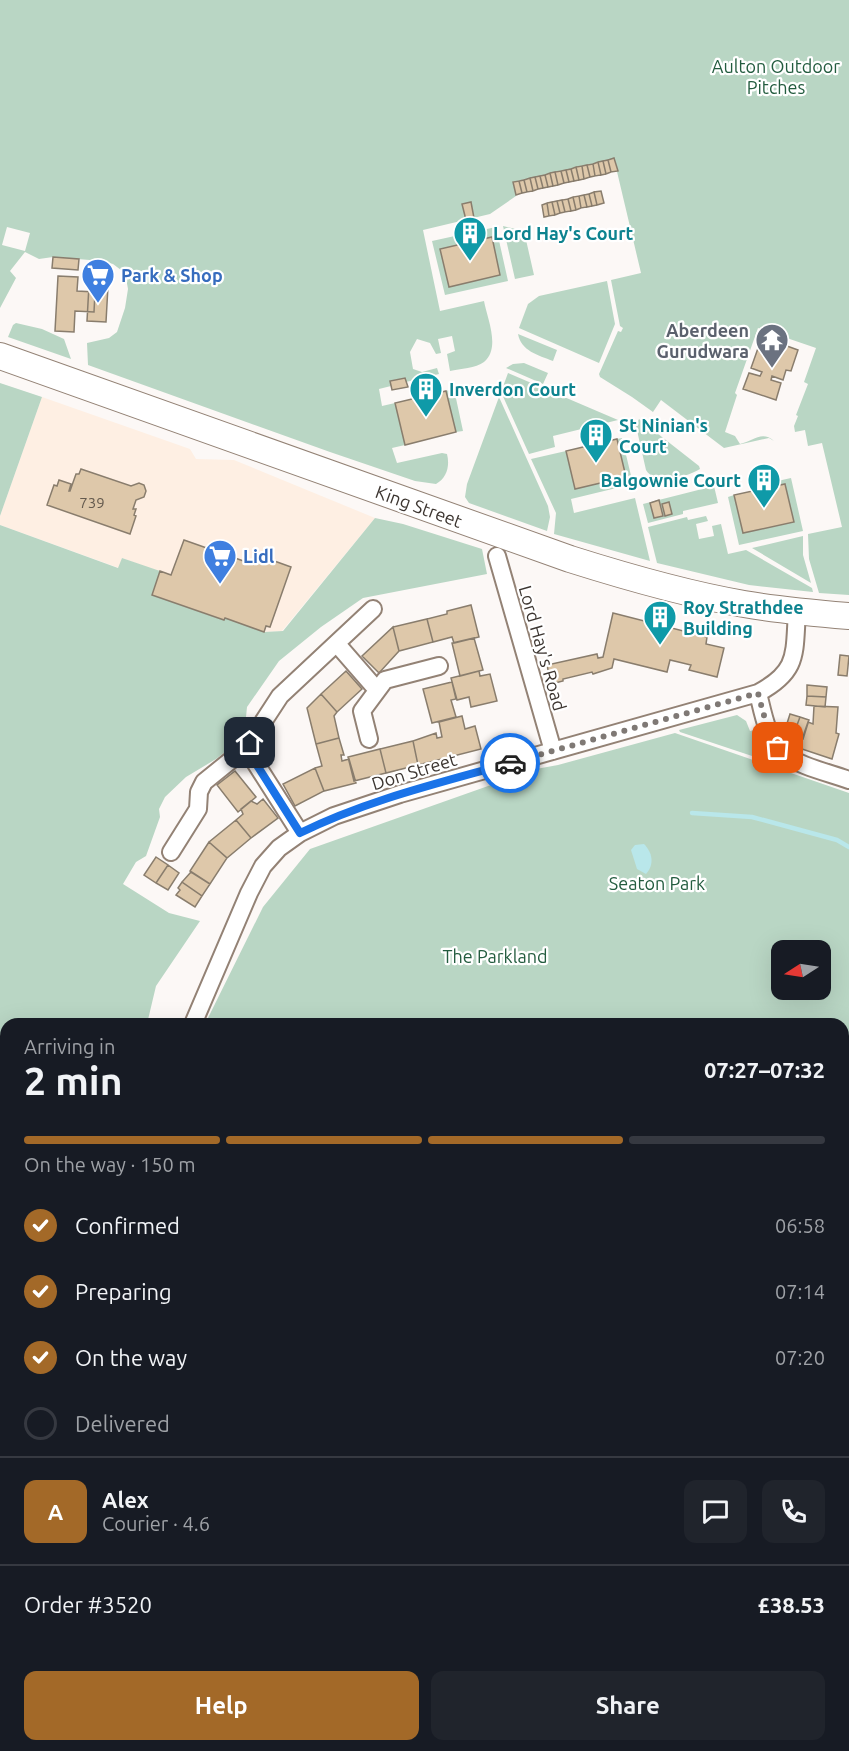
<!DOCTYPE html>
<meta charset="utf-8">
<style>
body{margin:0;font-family:Ubuntu,sans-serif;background:#20242c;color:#f1f3f6;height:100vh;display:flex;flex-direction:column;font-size:22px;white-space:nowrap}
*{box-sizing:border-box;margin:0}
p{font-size:20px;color:#9ea1a6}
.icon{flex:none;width:33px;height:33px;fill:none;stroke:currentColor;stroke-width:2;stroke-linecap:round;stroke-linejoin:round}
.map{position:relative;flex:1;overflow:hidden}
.panel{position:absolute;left:0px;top:1018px;width:849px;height:734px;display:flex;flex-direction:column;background:#171b24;border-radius:18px 18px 0 0;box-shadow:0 6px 24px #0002}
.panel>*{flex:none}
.needle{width:39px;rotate:258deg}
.tools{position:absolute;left:771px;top:940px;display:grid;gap:12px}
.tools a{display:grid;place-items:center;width:60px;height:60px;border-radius:12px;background:#171b24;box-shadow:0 6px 24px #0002;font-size:30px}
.pin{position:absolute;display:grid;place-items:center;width:51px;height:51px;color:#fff;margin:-26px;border-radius:12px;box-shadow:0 3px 9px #0006}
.courier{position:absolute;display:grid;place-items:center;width:60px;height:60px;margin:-30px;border:4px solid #1a73e8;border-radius:50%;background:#fff;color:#222;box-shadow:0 2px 8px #0007}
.headline em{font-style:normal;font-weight:600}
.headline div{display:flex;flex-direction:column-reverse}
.headline{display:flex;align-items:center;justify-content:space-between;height:102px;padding:0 24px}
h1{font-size:39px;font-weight:600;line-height:45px}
.bar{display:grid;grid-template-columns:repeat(4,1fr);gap:9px 6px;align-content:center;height:72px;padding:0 24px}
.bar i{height:8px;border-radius:4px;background:#363941}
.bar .current{background:#a36928}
.bar p{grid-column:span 4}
.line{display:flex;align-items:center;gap:15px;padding:0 24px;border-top:2px solid #363941}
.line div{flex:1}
.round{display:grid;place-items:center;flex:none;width:63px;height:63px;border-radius:12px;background:#20242c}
ol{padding:0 24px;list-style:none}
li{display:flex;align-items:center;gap:18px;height:66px}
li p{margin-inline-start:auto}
li .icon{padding:6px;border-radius:50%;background:#a36928;color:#fff;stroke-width:4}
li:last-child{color:#9ea1a6}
li i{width:33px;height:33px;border:3px solid #363941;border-radius:50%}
.action{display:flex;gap:12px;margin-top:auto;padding:12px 24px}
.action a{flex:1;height:69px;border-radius:12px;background:#a36928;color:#fff;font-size:24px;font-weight:600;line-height:69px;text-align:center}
.action a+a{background:#20242c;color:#f1f3f6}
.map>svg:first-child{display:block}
</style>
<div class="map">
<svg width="849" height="1751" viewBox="0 0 849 1751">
<rect width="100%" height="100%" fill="#fcf8f6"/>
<!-- built -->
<path fill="#feefe3" d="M 42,397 L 190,449 L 196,459 L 234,460 L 375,518 L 282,631 L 264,632 L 225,618 L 224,620 L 152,595 L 160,572 L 122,558 L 119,568 L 0,525 L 0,516 Z"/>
<!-- green -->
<path fill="#b9d6c4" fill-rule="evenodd" d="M 0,0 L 849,0 L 849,595 L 819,593 L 809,559 L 808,534 L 842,527 L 822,443 L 808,446 L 805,430 L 795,432 L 794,426 L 798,416 L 796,415 L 808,384 L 804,382 L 816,348 L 758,328 L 735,393 L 737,395 L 725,432 L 735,436 L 740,444 C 753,441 762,430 774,441 L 769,438 L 724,448 L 661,400 L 653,412 L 632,397 L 600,377 L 599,374 L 618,331 L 621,332 L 623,328 L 620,326 L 611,280 L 641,273 L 614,159 L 513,182 L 516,196 L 490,214 L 423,230 L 440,311 L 484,301 C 487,318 501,348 484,362 C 476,368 460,369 450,371 L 447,354 L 455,351 L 452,336 L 438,339 L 441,353 L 436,354 L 430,343 L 417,339 L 410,352 L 413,369 L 422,372 L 437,368 L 439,374 L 406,382 L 405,378 L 390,381 L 391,386 L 379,389 L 382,406 L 395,403 L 405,445 L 392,448 L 397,463 L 442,453 L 447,454 C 450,466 447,478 436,484 L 415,481 L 330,452 L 88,365 L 87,343 L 109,338 L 117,332 L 125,308 L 128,289 L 126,278 L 121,270 L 113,264 L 102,261 L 53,257 L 39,259 L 25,252 L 10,271 L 16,278 L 0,308 ZM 7,227 L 30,233 L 25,251 L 2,245 Z
M 503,226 L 524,231 L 534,275 L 515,279 Z
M 496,227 L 508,281 L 445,295 L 432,241 Z
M 607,281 L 615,324 L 599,363 L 519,328 L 528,304 L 539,296 Z
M 16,323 L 42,329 L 64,339 L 71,359 L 8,337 L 13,325 Z
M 518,334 L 557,350 L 553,361 C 538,355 521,351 518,334 Z
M 524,363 L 548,373 L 543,384 L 506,368 L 513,364 Z
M 508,373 L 618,420 L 553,436 L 555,447 L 529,454 L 501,392 Z
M 0,383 L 42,397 L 0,516 Z
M 454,389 L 463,431 L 456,432 L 446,391 Z
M 499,397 L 548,506 L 550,517 L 547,531 L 469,503 L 465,497 L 467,484 Z
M 639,419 L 699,466 L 700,469 C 687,477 655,486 646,470 L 636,426 Z
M 622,438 L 633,484 L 571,499 L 574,513 L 635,498 L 650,561 L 554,534 L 556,513 L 531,459 L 566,451 L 575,488 L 626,477 L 617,439 Z
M 791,478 L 803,531 L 739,545 L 728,497 L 734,495 L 743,533 L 794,522 L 785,484 L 765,488 L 764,484 Z
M 714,486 L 718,503 L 683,511 L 683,514 L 648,523 L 643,504 Z
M 706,516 L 708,521 L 696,524 L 699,539 L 714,536 L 712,526 L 721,524 L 728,554 L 746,550 L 812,588 L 813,592 L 749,585 L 657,563 L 648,527 L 687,517 L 688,520 Z
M 375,518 L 403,524 L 482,549 L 487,574 L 363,598 L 321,627 L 279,661 L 247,707 L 244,737 L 216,759 L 186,777 L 165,797 L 159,809 L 160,817 L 146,856 L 136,862 L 123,884 L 169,913 L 200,921 L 156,986 L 147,1024 L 6,1024 L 6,1304 L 0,1315 L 0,525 L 118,568 L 122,558 L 160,571 L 152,595 L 223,620 L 225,618 L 264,632 L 283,631 Z
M 803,536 L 803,555 L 811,583 L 752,548 Z
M 737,715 L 746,721 L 750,731 L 754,730 L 760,744 L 773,763 L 680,732 L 679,730 Z
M 675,733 L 849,793 L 849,1751 L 342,1751 L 338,1746 L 843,1746 L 843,1024 L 205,1024 L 263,907 L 310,849 L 536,769 L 558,765 ZM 782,951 L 820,951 L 820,990 L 782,990 Z
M 6,1716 L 6,1746 L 68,1746 L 65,1751 L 0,1751 L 0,1721 Z"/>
<!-- water -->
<path fill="#b9e7ea" d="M 644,844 C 652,852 655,864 646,874 L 637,869 L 631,850 L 635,845 Z"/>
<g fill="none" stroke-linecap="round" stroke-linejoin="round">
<!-- stream -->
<path stroke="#b9e7ea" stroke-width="4.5" d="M 692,813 L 752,817 L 837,840 L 849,847"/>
</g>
<!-- building -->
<path fill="#dec8aa" stroke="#897d6d" stroke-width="1.5" d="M 614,158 L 618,171 L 611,172 L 608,160 Z
M 608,160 L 611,172 L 606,174 L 603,161 Z
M 603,161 L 606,174 L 601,175 L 598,162 Z
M 598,162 L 601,175 L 595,176 L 593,164 Z
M 593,164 L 595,176 L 590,177 L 587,165 Z
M 587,165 L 590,177 L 584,179 L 582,166 Z
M 582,166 L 584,179 L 579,180 L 576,167 Z
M 576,167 L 579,180 L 574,181 L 571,169 Z
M 571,169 L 574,181 L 569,182 L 566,170 Z
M 566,170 L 569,182 L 564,183 L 561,171 Z
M 561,171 L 564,183 L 558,185 L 555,172 Z
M 555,172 L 558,185 L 553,186 L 550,173 Z
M 550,173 L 553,186 L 548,187 L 545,175 Z
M 545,175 L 548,187 L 543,188 L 540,176 Z
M 540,176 L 543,188 L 538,189 L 535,177 Z
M 535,177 L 538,189 L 533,191 L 530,178 Z
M 530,178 L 533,191 L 527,192 L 524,180 Z
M 524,180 L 527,192 L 522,193 L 519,181 Z
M 519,181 L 522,193 L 516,195 L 513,182 Z
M 601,191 L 604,203 L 597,205 L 594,192 Z
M 594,192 L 597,205 L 592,206 L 589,194 Z
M 589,194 L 592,206 L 587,207 L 584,195 Z
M 584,195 L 587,207 L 581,208 L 579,196 Z
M 579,196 L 581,208 L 576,210 L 573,197 Z
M 573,197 L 576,210 L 571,211 L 568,199 Z
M 568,199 L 571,211 L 565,212 L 562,200 Z
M 562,200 L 565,212 L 560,213 L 557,201 Z
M 557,201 L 560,213 L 555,215 L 552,202 Z
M 471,202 L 474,218 L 466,220 L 462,204 Z
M 552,202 L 555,215 L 549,216 L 547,203 Z
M 547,203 L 549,216 L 544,217 L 542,205 Z
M 492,237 L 500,275 L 449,287 L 440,249 Z
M 53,257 L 79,259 L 78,270 L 52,268 Z
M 58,276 L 78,277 L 77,291 L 95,292 L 94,312 L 75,311 L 74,332 L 55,331 Z
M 89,285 L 108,286 L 106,322 L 87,321 Z
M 762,337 L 798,350 L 791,371 L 786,370 L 783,380 L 772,376 L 771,380 L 781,383 L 776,400 L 743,389 L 749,373 L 760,376 L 762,372 L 751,368 Z
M 405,378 L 408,387 L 392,390 L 390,381 Z
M 446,391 L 456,432 L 405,445 L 395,403 Z
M 617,439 L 626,477 L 575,489 L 566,451 Z
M 81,469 L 131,486 L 139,483 L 144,485 L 146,491 L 144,497 L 136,500 L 133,509 L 136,509 L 134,515 L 136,516 L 130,534 L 47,505 L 54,485 L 57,486 L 59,480 L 71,484 L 69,491 L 70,491 L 76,474 L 79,474 Z
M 785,484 L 794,522 L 743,533 L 734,495 Z
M 659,500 L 663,516 L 654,518 L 650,503 Z
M 669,502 L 672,514 L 665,516 L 662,504 Z
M 184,540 L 252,564 L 255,554 L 291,567 L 270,627 L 266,626 L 264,632 L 225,618 L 224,620 L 152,595 L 160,571 L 171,575 Z
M 471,605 L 479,637 L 454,643 L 452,637 L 433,642 L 427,619 L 447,614 L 447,611 Z
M 613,613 L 707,637 L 706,644 L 724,648 L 717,677 L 689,670 L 691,665 L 670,660 L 667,672 L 614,659 L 612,668 L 593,674 L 592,672 L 563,679 L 563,681 L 551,684 L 547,665 L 597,654 L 598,658 L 603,657 Z
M 427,619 L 433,642 L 399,651 L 393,627 Z
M 393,627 L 399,651 L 379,673 L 362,656 Z
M 474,638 L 483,670 L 460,676 L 452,643 Z
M 840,655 L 849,656 L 847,676 L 838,675 Z
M 346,671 L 362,689 L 337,712 L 321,694 Z
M 479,671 L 480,676 L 490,674 L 497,701 L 471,707 L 469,697 L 457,700 L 451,678 Z
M 452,682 L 456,699 L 451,700 L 456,717 L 432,723 L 423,689 Z
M 807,685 L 827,687 L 826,697 L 807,696 Z
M 321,694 L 337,712 L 334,716 L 339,738 L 316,744 L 307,708 Z
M 807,696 L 826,697 L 825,707 L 806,705 Z
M 814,706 L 838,707 L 836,733 L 839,734 L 832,759 L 799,748 L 808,722 L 813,724 Z
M 790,714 L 800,717 L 793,736 L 784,733 Z
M 462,716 L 465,729 L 475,726 L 481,749 L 418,765 L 413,741 L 436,733 L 437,738 L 442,737 L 439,722 Z
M 800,717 L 809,720 L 803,739 L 793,736 Z
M 339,738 L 344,755 L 341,755 L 342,761 L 349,759 L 356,783 L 324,791 L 315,768 L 322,766 L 316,744 Z
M 413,741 L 418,765 L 386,773 L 380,749 Z
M 380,749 L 386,773 L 354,781 L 348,757 Z
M 315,768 L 324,791 L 295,806 L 283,784 Z
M 235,771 L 256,797 L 238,812 L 217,785 Z
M 263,799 L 278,818 L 251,838 L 236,820 L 243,814 L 241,809 L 251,801 L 257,804 Z
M 236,820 L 251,838 L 227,858 L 209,842 Z
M 209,842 L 227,858 L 210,884 L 190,871 Z
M 156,857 L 168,865 L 156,883 L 144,875 Z
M 168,865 L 179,873 L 168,890 L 156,883 Z
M 191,872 L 210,884 L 202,896 L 182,882 Z
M 182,882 L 202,896 L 195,907 L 176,895 L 180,890 L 178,888 Z
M 6,1452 L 6,1482 L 2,1478 L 0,1480 L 0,1458 Z
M 0,1644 L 6,1650 L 6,1667 L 0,1673 Z
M 84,1746 L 118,1746 L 113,1751 L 79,1751 Z
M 134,1746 L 155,1746 L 160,1751 L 129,1751 Z
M 258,1746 L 290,1746 L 294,1751 L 263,1751 Z"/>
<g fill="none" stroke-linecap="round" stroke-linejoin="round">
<!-- minor casing -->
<g stroke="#938275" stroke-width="20">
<path id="minor" d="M 497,556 L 553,751
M 337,644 L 377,690
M 758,693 C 763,713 767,739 783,753 C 798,766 830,773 849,780
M 369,739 L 362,711 L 385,680 L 439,666
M 300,833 L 246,748 L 280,696 L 373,609
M 171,852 L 198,809 L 199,792 L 204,782 L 246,748
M 193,1024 L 249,893 L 263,866 L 279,848 L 300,833 L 334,816 L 400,794 L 758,693 C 799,671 794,654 797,612
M 0,1363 L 6,1353"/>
</g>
<!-- primary casing -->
<g stroke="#938275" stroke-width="28">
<path id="primary" d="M 0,356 L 570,559 C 627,577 685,594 744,604 C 779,610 814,613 849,616"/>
</g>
<!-- minor -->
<use href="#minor" stroke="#fff" stroke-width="16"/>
<!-- primary -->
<use href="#primary" stroke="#fff" stroke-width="26"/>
</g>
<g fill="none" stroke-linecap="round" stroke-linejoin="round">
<!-- done -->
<path stroke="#7f7975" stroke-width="6" stroke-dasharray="0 10.8" d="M 510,763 L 758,693 L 766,723 L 778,748"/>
<!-- route -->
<path stroke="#1a73e8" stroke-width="8" d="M 250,743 L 246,748 L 300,833 C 367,800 439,783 510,763"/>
</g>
<!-- icons -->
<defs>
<g id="building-pin" transform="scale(1.725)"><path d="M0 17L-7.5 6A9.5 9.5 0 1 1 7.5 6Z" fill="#0f9aa8" stroke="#fff"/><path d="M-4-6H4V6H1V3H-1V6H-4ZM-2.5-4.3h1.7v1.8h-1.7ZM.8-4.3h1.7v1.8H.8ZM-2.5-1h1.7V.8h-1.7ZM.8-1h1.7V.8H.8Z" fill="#fff"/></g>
<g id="supermarket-pin" transform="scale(1.725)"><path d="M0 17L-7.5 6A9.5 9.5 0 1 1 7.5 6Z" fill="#3f7fe0" stroke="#fff"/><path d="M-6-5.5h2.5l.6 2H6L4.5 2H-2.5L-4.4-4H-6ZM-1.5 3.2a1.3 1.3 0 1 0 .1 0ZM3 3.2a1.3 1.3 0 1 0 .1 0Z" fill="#fff"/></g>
<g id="temple-pin" transform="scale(1.725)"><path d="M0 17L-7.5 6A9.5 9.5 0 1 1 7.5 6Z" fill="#6b7280" stroke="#fff"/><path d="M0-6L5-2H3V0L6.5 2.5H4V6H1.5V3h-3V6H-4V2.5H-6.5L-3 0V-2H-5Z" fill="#fff"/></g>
</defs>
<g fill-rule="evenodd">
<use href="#building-pin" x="470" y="233"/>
<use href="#supermarket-pin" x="98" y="275"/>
<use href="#temple-pin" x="772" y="340"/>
<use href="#building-pin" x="426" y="389"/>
<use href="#building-pin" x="596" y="435"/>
<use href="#building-pin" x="764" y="480"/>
<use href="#supermarket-pin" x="220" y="556"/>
<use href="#building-pin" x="660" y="617"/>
</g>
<g text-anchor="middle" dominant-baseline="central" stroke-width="4.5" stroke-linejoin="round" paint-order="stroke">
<!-- number labels -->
<g font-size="15" fill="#645a4e">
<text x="92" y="502">739</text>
</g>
<!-- park labels -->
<g font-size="18" fill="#235c3f" stroke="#fff">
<text x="776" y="66">Aulton Outdoor<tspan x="776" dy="21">Pitches</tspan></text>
<text x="657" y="883">Seaton Park</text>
<text x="495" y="956">The Parkland</text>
</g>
<!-- culture labels -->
<g font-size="18" font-weight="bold" fill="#0d838f" stroke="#fff" text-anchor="start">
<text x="493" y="233">Lord Hay's Court</text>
<text x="449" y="389">Inverdon Court</text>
<text x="619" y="425">St Ninian's<tspan x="619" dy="21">Court</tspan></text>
<text x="741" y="480" text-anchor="end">Balgownie Court</text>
<text x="683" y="607">Roy Strathdee<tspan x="683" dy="21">Building</tspan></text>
</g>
<!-- shop labels -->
<g font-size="18" font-weight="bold" fill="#366cbe" stroke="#fff" text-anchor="start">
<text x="121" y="275">Park &amp; Shop</text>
<text x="243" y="556">Lidl</text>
</g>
<!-- worship labels -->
<g font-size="18" font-weight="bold" fill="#5b616d" stroke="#fff" text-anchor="end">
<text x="749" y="330">Aberdeen<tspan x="749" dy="21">Gurudwara</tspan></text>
</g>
<!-- street labels -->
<g font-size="18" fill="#3c3530" stroke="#fff">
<text transform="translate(419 506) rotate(20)">King Street</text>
<text transform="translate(543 648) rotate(74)">Lord Hay's Road</text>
<text transform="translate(414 771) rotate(-17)">Don Street</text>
</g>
</g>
</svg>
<div class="tools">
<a><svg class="needle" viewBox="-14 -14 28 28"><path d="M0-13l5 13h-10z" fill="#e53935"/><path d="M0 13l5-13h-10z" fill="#9ea1a6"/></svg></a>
</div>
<div class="pin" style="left:778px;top:748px;background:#ea580c"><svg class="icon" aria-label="bag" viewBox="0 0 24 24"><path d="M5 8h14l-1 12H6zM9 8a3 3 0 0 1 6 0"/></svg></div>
<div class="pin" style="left:250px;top:743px;background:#1f2937"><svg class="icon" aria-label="home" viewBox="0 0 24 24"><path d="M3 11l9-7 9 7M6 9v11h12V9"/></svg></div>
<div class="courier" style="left:510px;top:763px"><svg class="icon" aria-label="car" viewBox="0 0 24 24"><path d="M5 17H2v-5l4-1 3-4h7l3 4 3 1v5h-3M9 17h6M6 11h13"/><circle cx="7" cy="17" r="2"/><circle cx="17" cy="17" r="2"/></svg></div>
<section class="panel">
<div class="headline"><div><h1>2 min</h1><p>Arriving in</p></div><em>07:27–07:32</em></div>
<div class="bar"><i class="current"></i><i class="current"></i><i class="current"></i><i></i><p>On the way · 150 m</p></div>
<ol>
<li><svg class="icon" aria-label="check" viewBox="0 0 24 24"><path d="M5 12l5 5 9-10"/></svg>Confirmed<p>06:58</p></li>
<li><svg class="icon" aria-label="check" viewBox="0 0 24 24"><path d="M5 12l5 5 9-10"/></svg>Preparing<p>07:14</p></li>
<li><svg class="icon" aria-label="check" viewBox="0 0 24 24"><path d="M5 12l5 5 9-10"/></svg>On the way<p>07:20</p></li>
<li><i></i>Delivered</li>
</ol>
<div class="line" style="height:108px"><b class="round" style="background:#a36928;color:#fff">A</b><div><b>Alex</b><p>Courier · 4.6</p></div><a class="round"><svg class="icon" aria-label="chat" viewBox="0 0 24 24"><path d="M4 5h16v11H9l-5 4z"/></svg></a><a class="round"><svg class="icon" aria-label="phone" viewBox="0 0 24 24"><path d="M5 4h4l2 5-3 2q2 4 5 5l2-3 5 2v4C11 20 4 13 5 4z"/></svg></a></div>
<div class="line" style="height:78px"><div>Order #3520</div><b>£38.53</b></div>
<div class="action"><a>Help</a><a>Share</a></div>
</section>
</div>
